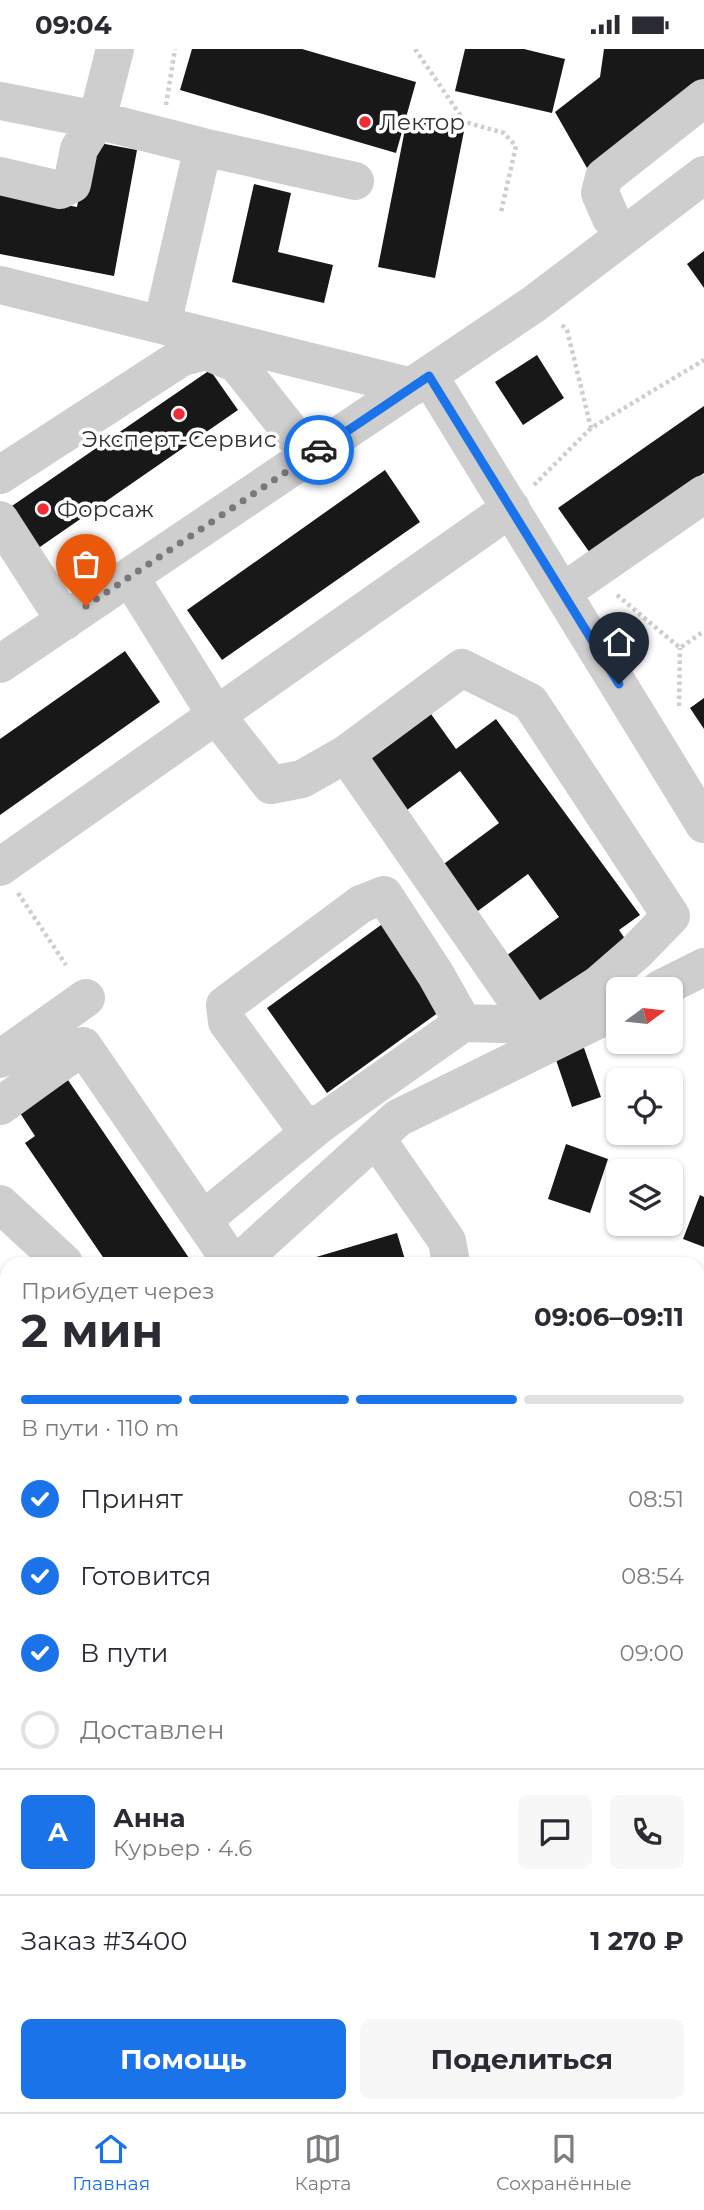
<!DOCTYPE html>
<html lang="ru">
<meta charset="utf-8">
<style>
body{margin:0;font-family:Montserrat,sans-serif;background:#f7f7f7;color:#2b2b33;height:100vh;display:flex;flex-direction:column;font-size:26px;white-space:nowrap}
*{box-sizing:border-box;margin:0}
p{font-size:23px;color:#7c7c81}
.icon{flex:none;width:38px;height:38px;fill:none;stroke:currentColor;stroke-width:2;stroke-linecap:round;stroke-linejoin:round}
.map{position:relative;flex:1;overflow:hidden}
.sheet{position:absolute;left:0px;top:1208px;width:705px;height:856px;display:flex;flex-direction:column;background:#fff;border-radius:21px 21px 0 0;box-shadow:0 2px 5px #0004}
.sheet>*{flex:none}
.needle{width:46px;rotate:75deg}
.controls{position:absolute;left:606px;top:928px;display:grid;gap:14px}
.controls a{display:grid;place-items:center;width:77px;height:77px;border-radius:10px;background:#fff;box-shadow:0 2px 5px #0004;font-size:35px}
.pin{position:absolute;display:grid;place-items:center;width:60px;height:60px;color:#fff;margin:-72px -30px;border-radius:50% 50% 50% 0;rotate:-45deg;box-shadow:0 0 7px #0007}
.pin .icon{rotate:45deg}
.courier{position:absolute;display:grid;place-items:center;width:70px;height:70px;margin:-35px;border:5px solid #1a73e8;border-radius:50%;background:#fff;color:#222;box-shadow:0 2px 9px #0007}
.summary em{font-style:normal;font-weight:700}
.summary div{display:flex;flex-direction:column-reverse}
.summary{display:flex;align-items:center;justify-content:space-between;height:119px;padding:0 21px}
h1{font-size:46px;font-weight:700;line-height:52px}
.bar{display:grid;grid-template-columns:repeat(4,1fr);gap:10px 7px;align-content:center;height:84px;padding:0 21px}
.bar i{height:9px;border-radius:5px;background:#e1e1e2}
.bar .selected{background:#1a73e8}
.bar p{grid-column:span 4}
.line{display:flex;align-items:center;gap:18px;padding:0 21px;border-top:2px solid #e1e1e2}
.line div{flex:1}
.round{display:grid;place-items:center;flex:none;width:74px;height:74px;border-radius:10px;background:#f7f7f7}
ol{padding:0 21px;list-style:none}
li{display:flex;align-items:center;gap:21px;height:77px}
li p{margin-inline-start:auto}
li .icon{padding:7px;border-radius:50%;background:#1a73e8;color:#fff;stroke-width:4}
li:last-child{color:#7c7c81}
li i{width:38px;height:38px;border:4px solid #e1e1e2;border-radius:50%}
.primary-button{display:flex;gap:14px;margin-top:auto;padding:14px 21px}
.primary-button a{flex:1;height:80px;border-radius:10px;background:#1a73e8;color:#fff;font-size:28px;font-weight:700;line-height:80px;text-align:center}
.primary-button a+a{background:#f7f7f7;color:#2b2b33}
.status{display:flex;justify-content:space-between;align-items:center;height:49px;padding:0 35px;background:#fff;direction:ltr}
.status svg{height:19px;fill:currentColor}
.menu{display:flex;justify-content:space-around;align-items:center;height:98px;border-top:2px solid #e1e1e2;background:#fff;font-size:19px;color:#7c7c81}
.menu a{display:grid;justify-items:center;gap:4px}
.menu .selected{color:#1a73e8}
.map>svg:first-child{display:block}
</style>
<div class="status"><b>09:04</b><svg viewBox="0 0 49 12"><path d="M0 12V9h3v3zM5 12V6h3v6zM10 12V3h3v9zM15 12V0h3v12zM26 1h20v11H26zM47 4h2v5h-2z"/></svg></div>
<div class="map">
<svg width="704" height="2063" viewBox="0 0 704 2063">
<rect width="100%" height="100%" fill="#fff"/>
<!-- building -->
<path fill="#181818" d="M 192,0 L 302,0 L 416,33 L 396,104 L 180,41 Z
M 465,0 L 524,0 L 565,10 L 552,64 L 455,42 Z
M 604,0 L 704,0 L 704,37 L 587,119 L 555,63 L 600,28 Z
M 407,70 L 464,82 L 435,229 L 378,218 Z
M 89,92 L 137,101 L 114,227 L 0,205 L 0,144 L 77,158 Z
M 254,135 L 291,144 L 278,203 L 333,216 L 324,254 L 232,233 Z
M 704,202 L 704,239 L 687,215 Z
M 537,306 L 564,349 L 523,376 L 495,333 Z
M 210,321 L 238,361 L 37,500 L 9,459 Z
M 704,357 L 704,424 L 590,504 L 558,459 Z
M 385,421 L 420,473 L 222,611 L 187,561 Z
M 125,602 L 160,653 L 0,766 L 0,690 Z
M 704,649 L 704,680 L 690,659 Z
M 431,665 L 456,700 L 496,670 L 640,866 L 619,881 L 630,897 L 538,965 L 499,912 L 559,868 L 528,825 L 467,870 L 433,823 L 499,774 L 460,722 L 407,761 L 370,710 Z
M 385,873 L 446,958 L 327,1044 L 267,959 Z
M 583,996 L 601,1048 L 572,1058 L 554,1005 Z
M 68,1031 L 189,1209 L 181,1214 L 107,1214 L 25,1094 L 35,1087 L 20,1064 Z
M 566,1095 L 608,1110 L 590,1164 L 548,1150 Z
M 700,1146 L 704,1148 L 704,1198 L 683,1190 Z
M 397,1184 L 406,1214 L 296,1214 Z
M 6,1392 L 7,1392 L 7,1498 L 0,1496 L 0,1416 Z
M 704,1600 L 704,1664 L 698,1662 L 698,1616 Z
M 6,1777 L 7,1777 L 7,1827 L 0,1825 L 0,1797 Z
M 6,1856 L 7,1856 L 7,1900 L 0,1898 L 0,1876 Z
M 0,1954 L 7,1956 L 7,1969 L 0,1987 Z
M 698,2037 L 704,2039 L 704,2063 L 682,2063 L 684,2056 L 698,2056 Z
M 224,2056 L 265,2056 L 263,2063 L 222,2063 Z
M 392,2056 L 445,2056 L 443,2063 L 390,2063 Z
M 558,2056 L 606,2056 L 604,2063 L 556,2063 Z"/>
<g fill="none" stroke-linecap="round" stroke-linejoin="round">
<!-- path -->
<path stroke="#cecece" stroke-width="4.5" stroke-dasharray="3.5 3.5" stroke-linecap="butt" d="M 415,0 L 465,73 L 504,84 L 516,97 L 501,163
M 166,56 L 175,0
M 562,276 L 567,281 L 591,379
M 534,436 L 591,379 L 704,311
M 617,546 L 680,599 L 704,582
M 679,657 L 680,599
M 18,844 L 66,916"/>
<!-- minor -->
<path stroke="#cecece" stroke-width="38" d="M 0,52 L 97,71 L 203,98
M 0,127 L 60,141 L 72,135 L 79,100 L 97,71 L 115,0
M 625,186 L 611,169 L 600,144 L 604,128 L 704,49
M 0,236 L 412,338
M 162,276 L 203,98 L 355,132
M 429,327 L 704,775
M 0,426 L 182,308 L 206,302 L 237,315 L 310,407
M 0,471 L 65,572
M 130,528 L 216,666 L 271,736 L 302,730 L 346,705
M 563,543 L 704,445
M 0,615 L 534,255 L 704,126
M 0,818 L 511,459
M 660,940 L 704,918
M 463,974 L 436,926 L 384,846 L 361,855 L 225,956 L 227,973 L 302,1075 L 320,1075 L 463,974 L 534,976 L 552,966 L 598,936 L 636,903 L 671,867 L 530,653 L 462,619 L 346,705 L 534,976
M 0,1010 L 86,949
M 0,1057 L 83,997 L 232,1214
M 376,1089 L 447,1192 L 451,1214
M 0,1155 L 64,1214
M 203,1171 L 320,1075
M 238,1214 L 398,1069 L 618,961
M 698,1402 L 704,1383
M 0,1638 L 7,1613
M 186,2063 L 188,2056
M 494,2063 L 496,2056"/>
</g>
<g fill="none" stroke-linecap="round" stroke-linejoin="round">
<!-- done -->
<path stroke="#797979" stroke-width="7" stroke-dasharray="0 12.6" d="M 86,557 L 319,401"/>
<!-- route -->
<path stroke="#1a73e8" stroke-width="9" d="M 319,401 L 429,327 L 619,635"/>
</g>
<!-- markers -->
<g fill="#f02c34" stroke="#fff" stroke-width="2.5">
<circle cx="365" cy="73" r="7"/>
<circle cx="179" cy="365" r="7"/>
<circle cx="43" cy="460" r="7"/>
</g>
<g text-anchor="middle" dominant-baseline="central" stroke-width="7" stroke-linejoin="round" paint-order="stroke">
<!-- poi labels -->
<g font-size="23" fill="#313131" stroke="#fff" text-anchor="start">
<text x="379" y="73">Лектор</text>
<text x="179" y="390" text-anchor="middle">Эксперт-Сервис</text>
<text x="57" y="460">Форсаж</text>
</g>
</g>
</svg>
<div class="controls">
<a><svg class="needle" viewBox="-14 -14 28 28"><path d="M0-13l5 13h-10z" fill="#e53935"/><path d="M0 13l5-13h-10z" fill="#7c7c81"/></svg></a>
<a><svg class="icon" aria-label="locate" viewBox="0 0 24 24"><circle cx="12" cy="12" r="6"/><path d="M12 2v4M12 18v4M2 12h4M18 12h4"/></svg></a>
<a><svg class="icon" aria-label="layers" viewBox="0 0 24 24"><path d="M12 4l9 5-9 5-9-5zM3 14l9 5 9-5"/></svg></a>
</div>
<div class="pin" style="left:86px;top:557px;background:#ea580c"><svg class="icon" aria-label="bag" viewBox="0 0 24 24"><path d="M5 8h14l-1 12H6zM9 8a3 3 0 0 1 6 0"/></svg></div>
<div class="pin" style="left:619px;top:635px;background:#1f2937"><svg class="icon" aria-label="home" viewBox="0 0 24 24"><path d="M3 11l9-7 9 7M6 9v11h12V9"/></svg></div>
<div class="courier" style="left:319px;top:401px"><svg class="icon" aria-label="car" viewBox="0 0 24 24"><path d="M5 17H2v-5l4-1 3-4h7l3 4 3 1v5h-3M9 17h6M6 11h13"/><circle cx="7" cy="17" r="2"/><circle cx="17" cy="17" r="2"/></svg></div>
<section class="sheet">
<div class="summary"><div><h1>2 мин</h1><p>Прибудет через</p></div><em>09:06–09:11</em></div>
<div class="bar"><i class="selected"></i><i class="selected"></i><i class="selected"></i><i></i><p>В пути · 110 m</p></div>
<ol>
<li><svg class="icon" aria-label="check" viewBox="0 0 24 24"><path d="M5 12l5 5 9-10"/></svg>Принят<p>08:51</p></li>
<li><svg class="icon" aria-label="check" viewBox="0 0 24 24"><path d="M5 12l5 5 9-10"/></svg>Готовится<p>08:54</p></li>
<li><svg class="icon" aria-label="check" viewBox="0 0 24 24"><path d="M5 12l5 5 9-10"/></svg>В пути<p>09:00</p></li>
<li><i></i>Доставлен</li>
</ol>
<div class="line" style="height:126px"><b class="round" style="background:#1a73e8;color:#fff">А</b><div><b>Анна</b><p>Курьер · 4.6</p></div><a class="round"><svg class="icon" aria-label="chat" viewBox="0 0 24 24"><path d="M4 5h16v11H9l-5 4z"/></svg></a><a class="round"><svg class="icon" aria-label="phone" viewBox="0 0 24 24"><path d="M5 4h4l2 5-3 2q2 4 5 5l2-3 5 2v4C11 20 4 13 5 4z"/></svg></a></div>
<div class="line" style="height:91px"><div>Заказ #3400</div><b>1 270 ₽</b></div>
<div class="primary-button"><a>Помощь</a><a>Поделиться</a></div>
</section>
</div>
<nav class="menu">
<a class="selected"><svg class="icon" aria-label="home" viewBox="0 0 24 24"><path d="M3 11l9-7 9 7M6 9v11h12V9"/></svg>Главная</a>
<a><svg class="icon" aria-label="map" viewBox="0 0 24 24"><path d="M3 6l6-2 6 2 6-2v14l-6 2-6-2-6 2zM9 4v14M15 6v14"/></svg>Карта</a>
<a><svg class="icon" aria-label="saved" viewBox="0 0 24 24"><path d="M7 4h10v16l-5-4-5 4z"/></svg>Сохранённые</a>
</nav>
